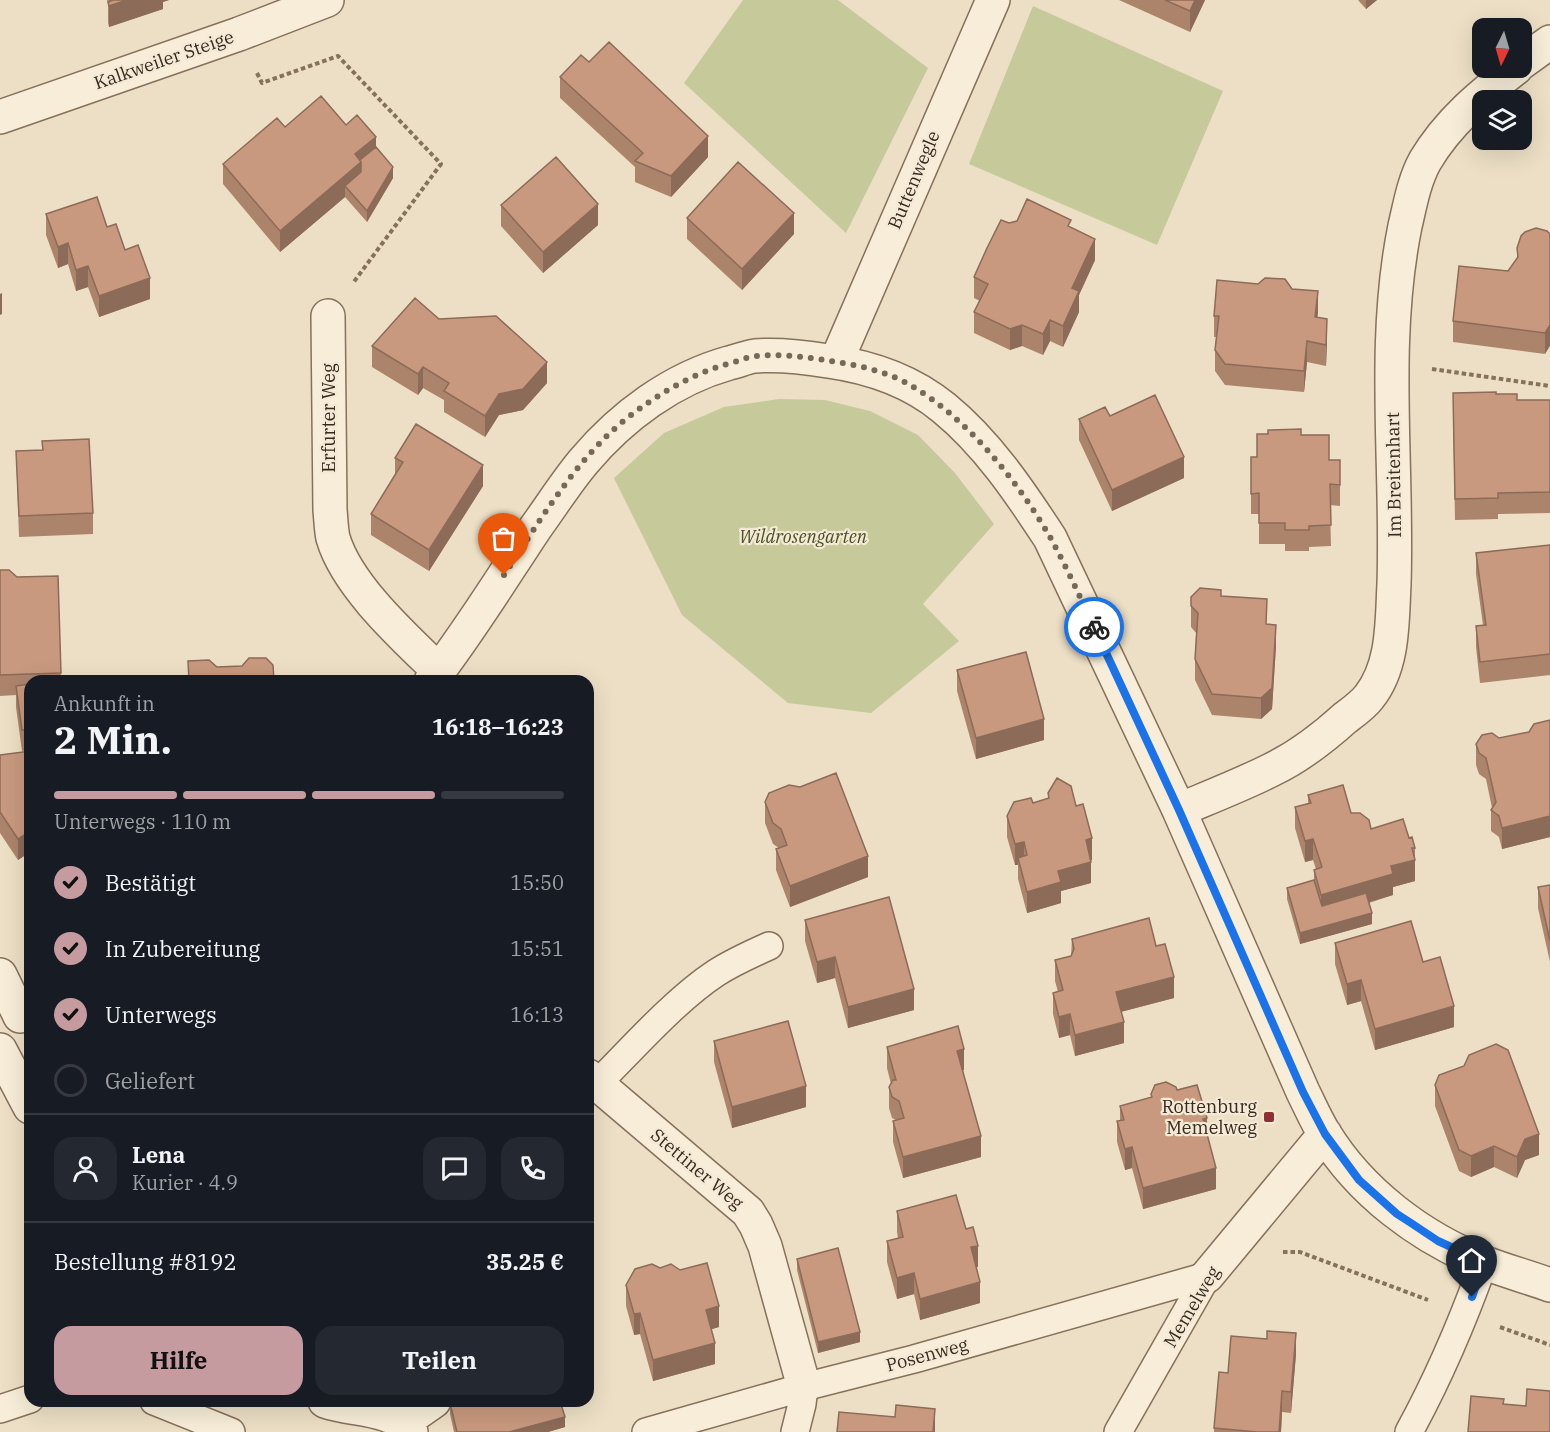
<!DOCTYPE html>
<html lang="de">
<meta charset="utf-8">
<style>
body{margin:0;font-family:"IBM Plex Serif",serif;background:#242831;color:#f1f3f6;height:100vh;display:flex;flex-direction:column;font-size:22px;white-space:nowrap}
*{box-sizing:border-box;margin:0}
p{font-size:20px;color:#9ea1a6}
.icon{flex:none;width:33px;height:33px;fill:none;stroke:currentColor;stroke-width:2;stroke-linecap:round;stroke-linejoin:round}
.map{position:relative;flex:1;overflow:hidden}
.sheet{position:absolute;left:24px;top:675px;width:570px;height:732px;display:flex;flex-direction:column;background:#171b24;border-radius:18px;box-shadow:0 6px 24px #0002}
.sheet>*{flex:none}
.needle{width:39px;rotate:185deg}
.tools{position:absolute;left:1472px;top:18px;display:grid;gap:12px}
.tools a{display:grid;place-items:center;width:60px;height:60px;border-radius:12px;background:#171b24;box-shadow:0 6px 24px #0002;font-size:30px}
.pin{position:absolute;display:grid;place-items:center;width:51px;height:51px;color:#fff;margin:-62px -26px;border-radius:50% 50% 50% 0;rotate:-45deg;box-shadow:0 0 6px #0007}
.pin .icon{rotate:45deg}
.courier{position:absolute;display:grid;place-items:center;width:60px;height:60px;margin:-30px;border:4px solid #1a73e8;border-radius:50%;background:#fff;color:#222;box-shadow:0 2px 8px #0007}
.overview em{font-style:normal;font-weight:700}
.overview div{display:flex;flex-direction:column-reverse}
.overview{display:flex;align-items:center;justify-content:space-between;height:102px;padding:0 30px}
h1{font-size:39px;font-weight:700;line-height:45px}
.bar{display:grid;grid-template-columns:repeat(4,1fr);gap:9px 6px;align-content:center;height:72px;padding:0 30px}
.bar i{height:8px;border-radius:4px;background:#363941}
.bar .active{background:#c69b9f}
.bar p{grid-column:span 4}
.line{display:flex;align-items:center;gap:15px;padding:0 30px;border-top:2px solid #363941}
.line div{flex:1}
.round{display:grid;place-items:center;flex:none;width:63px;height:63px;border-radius:18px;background:#242831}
ol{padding:0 30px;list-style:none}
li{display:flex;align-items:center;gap:18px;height:66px}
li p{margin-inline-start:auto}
li .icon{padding:6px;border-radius:50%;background:#c69b9f;color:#111;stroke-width:4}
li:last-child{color:#9ea1a6}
li i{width:33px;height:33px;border:3px solid #363941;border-radius:50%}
.primary-button{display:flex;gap:12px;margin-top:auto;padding:12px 30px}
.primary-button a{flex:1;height:69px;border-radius:18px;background:#c69b9f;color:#111;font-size:24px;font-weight:700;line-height:69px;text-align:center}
.primary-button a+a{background:#242831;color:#f1f3f6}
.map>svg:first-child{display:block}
.green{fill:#c6c99a}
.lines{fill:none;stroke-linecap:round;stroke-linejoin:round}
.service-casing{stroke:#86715c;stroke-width:30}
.minor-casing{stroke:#86715c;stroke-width:36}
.path{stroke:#86715c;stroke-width:4;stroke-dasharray:4.5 3;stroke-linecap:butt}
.service{stroke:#f7edd8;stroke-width:27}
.minor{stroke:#f7edd8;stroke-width:33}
.wall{fill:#ac846c}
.shaded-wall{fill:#8c6b58}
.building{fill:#c8997e;stroke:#8c6b58;stroke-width:1.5}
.done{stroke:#766959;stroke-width:6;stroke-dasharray:0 10.8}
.route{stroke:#1a73e8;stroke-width:8}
.poi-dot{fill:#913034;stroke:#f4e9d5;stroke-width:2}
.labels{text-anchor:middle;stroke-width:4.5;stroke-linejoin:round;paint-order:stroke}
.street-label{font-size:18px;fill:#372a1f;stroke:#f4e9d5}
.park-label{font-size:18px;font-style:italic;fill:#495227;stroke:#f4e9d5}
.poi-label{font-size:18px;fill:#372a1f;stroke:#f4e9d5;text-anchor:end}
</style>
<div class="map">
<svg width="1550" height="1432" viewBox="0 0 1550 1432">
<rect width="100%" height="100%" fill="#ecdfc5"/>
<path class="green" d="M743,0h95l90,68 -82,165 -162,-150z
M1033,6l190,85 -66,154 -188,-81z
M779,399l46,1 45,11 48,24 37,38 39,51 -71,80 36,37 -88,72 -83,-10 -106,-88 -68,-137 50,-45 60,-26z"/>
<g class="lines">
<g class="service-casing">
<path id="service" d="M597,1084c35,-35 78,-84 119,-111 17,-11 35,-19 53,-27
M154,1401l77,31
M0,1409l30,-10
M646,1432l158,-45 110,-28 293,-83
M795,1432l7,-28 2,-17
M1118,1432l89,-156
M1409,1432c30,-55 54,-111 75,-170"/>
</g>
<g class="minor-casing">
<path id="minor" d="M1521,63l29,-21
M0,117l239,-83 88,-34
M328,316l2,194c1,9 1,19 3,28 14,48 71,99 106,133
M836,362l157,-362
M431,681c38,-49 71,-103 105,-154 16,-22 31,-46 48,-66 38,-45 88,-82 145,-98 9,-2 18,-6 26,-7 25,-2 49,1 73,5 43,6 82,19 116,47 43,35 76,84 106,130l129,272 124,282c7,14 13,28 21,41 36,59 97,105 161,130 21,8 43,14 65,22
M1179,810c31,-13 62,-25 92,-40 25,-12 53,-33 74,-52 8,-6 18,-13 24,-21 25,-31 23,-76 25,-113 4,-119 -13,-240 11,-358 5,-21 9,-45 20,-65 23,-39 56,-66 91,-93
M0,975l20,41
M0,1050l30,57
M588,1076l160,136 8,13 9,21 39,141
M1207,1276l118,-142
M325,1401c27,10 67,5 86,31
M404,1422l30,-21"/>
</g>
<path class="path" d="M257,73l5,10 76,-27 103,108 -88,119
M1432,369l118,17
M1283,1252h17l128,48
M1500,1327l50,18"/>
<use href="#service" class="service"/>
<use href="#minor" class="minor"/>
</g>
<path class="wall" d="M107,0h62l-6,2v7l-54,18 -1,-4v-19z
M1119,0h86l-15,32z
M1358,0h19l-11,9z
M589,62l119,95 -37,40 -36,-15v-15l-75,-69v-21z
M285,127l91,20 17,31 -26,44 -22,-25 -65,55 -57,-68v-20z
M501,205l97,20 -55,48 -42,-47z
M46,214l61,13 18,23 25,49 -51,18 -11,-30 -12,4 -8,-27 -10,4 -12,-33z
M687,218l107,16 -52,56 -55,-51z
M1009,223l62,5 24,32 -16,35v17l-16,35 -13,-6 -7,14 -21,-9 -12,4 -36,-17v-21l6,-11 -6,-3v-21z
M1550,234l-5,120 -92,-12v-21l55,-50 9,-12v-11z
M1258,284l34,5 26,23 -1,6 10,22 -1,26 -19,-4 -3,30 -79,-7 -10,-14v-21l1,-13h-2v-21z
M439,319l108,64 -24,27 -24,5 -14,22 -41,-25v-12l-21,-12 -5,7 -46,-28v-21z
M1496,394l21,6h33v113l-52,1v5l-43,1 -2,-106z
M1110,416l74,62 -72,33 -33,-71v-21z
M1301,435l28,25h11v46l-10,-1 1,41 -22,1v4h-24v-7h-26v-30h-8v-57h6z
M42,441l51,72v21l-74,3 -3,-86 26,-1z
M395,458l88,28 -54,85 -58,-36v-21l24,-40z
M1550,545v130l-70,8 -4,-36v-21l7,-1 -7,-51v-21z
M0,570l17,7 41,-1 3,104 19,1h-50v69l-8,1 -6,-44v-12l-16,1z
M1221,596l46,28 9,22 -4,63 -11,10 -49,-4 -17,-35v-21l1,-26 -5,-6v-30z
M957,670l87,70 -68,19 -19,-68z
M1550,720v117l-48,12 -3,-12 -8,-6v-21l1,-2 -6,-29 -7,-5 -3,-9v-21l53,-12z
M30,751v101l-12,8 -18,-27v-78z
M1048,793l28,13 16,54h-1v23l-30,8v12l-34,10 -9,-34v-14h-3l-8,-28v-21l26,-13 15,-5z
M1308,795l43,18 20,16 38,9 6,10v33l-22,6v8l-24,8 3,21 -72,20 -13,-45v-11l27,-8v-10l2,-1 -3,-9 -8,2 -10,-34v-21l13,-4z
M765,802l103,75 -78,30 -14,-37v-21l3,-1 -6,-4 -8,-21z
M1550,885v77l-12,-54v-21z
M805,920l109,90 -66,18 -13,-50 -18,5 -12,-42z
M1072,939l84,7 18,52 -53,14 3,31 -49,13 -5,-21 -11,3 -6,-24v-21l5,-1 -3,-11v-21l16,-4z
M1335,943l88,19 31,65 -79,23 -14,-49 -14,4 -12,-41z
M714,1041l92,66 -74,21 -18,-66z
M887,1047l77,23h-1l18,87 -78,21 -10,-36v-21l3,-1 -4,-2 -3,-10v-21l2,-3 -4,-16z
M1435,1085l104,70 -14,5 -8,18 -23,-11 -23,10 -12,-6 -24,-65z
M1177,1090l30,42 9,57 -73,20 -11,-41 -7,2 -8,-28v-21h3v-15l31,-8v-4z
M897,1211l69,18 12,38h-2l4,36 -60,17 -6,-26 -17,5 -10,-37v-21l11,-3 -1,-6z
M797,1259l63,83 -42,11 -21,-83z
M626,1285l93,42 -8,2 4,35 -62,17 -13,-47 -6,1 -8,-29z
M1296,1354l-5,59 -9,-1 -1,20h-67v-4l14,-55z
M450,1403l115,24 -17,5h-94l-4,-18z"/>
<path class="shaded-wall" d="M127,0h42l-6,2v7l-54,18v-21z
M1195,0h10l-15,32v-21z
M1366,0h11l-11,9z
M708,136v21l-37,40v-21z
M376,137v21l-15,25 -16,3v11l-65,55v-21l75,-77z
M393,167v11l-26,44v-11z
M598,204v21l-55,48v-21z
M794,213v21l-52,56v-21z
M1095,239v21l-16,35v17l-16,35v-21l9,-38z
M68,243v21l-10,4v-21z
M88,266v21l-12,4v-21z
M150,278v21l-51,18v-21z
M1318,291v21l-3,26v-21z
M2,293v21l-2,1v-21z
M1327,319v21l-1,26v-21z
M1050,320v21l-7,14v-21z
M1022,325v21l-12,4v-21z
M1550,325v21l-5,8v-21z
M1307,341v21l-3,30v-21z
M547,362v21l-24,27 -24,5 -14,22v-21l14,-22z
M423,367v21l-5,7v-21z
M1184,457v21l-72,33v-21z
M483,465v21l-54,85v-21z
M1276,625v21l-4,63 -11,10v-21z
M1044,719v21l-68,19v-21z
M1550,816v21l-48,12v-21z
M30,831v21l-12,8v-21z
M1092,838v22l-6,1v-21z
M1313,839v21l-8,2v-21z
M1024,842v21l-6,-5v7h-3v-21z
M868,856v21l-78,30v-21z
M1415,860v21l-22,6v8l-72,21v-21l70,-29z
M1091,862v21l-30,8v12l-34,10v-21l31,-21z
M1372,913v11l-72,20v-11z
M835,957v21l-18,5v-21z
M1174,977v21l-58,15v-21z
M1361,980v21l-14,4v-21z
M914,989v21l-66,18v-21z
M1454,1006v21l-79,23v-21z
M1070,1014v21l-11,3v-21z
M1124,1022v21l-49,13v-21z
M964,1049v21l-7,2v-21z
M806,1086v21l-74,21v-21z
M1207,1118v21l-4,-20z
M1539,1134v21l-14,5 -8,18v-21l8,-18z
M981,1136v21l-78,21v-21z
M1494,1146v21l-23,10v-21z
M1132,1147v21l-7,2v-21z
M1216,1168v21l-73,20v-21z
M978,1246v21l-7,1v-21z
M914,1273v21l-17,5v-21z
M980,1282v21l-60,17v-21z
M719,1306v21l-13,4v-21z
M640,1313v21l-6,1v-21z
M860,1332v10l-42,11v-11z
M1296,1333v21l-5,59v-21z
M715,1343v21l-62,17v-21z
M1282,1391v21l-1,20h-2z
M935,1409v23h-2z
M565,1417v10l-17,5h-39z"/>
<path class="building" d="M113,0h14l-18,6 -1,-4z
M1165,0h30l-5,11z
M609,42l99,94 -37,40 -36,-15 8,-8 -83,-76 21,-22 8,7z
M321,96l25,29 11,-10 19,22 -21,17 6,8 -81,69 -57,-67 54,-46 8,9z
M376,147l17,20 -26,44 -22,-25 16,-14v-10l-1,-2z
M556,157l42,47 -55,48 -42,-47z
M738,162l56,51 -52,56 -55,-51z
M97,197l10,30 9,-3 9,26 13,-5 12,33 -51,18 -11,-30 -12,4 -8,-27 -10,4 -12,-33z
M1027,199l44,21 -3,6 27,13 -23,49 7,3 -16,35 -13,-6 -7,14 -21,-9 -12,4 -36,-17 14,-28 -14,-7 13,-29 14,-28 8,3 8,-2z
M1536,228l11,3 3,3v91l-5,8 -92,-12 6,-55 49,5 10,-14 -1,-9 4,-12 4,-4z
M1265,278l20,1 7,10 26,2 -3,26 12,2 -1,26 -19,-4 -3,30 -79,-7 -10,-14 4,-34h-5l3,-36 41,4z
M415,298l24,21 57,-3 51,46 -24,27 -24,5 -14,22 -41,-25 5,-8 -26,-16 -5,7 -46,-28z
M1496,392v2h21v6h33v92l-52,1v5l-43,1 -2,-106z
M1155,395l29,62 -72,33 -33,-71 26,-12 5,9z
M416,424l67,41 -54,85 -58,-36 32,-52 -8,-4z
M1301,429v6h28v25h11v25l-10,-1 1,41 -22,1v4h-24v-7h-26v-30l-8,1v-37h6v-23h11v-4z
M89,439l4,74 -74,3 -3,-65 27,-1 -1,-9z
M1550,545v109l-70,8 -4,-36 10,-1 -10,-72z
M0,570h9l8,7 41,-1 3,97 -61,2z
M1200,588l21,2v6l46,3 -1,25 10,1 -4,63 -11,10 -49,-4 -17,-35 3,-46 -7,-7v-9z
M1026,652l18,67 -68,19 -19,-68z
M249,658h17l7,7 1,16h-85l-1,-20 21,-1 8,7 25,-1z
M79,678l1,3h-23z
M30,684v45l-8,1 -6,-44z
M1550,720v96l-48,12 -3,-12 -8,-6 5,-8 -10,-44 -7,-5 -3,-9 6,-9 10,-2 7,5 30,-6 5,-8z
M30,751v80l-12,8 -18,-27v-57z
M836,773l32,83 -78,30 -14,-37 11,-4 -6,-16 -8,-6 -8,-21 4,-9 20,-8 11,2z
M1057,778l14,8 5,20 7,-2 9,34 -6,2 5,22 -33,9 3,11 -34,10 -9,-34 9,-3 -3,-13 -9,2 -8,-28 7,-14 17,-4 2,5 16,-5 -1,-5z
M1343,785l8,28h9l9,7 2,9 32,-10 6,19 3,-1 3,11h-3l3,12 -24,6 2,8 -72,21 -7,-25 8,-3 -9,-28 -8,2 -10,-34 16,-4 -3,-8z
M1314,880l8,26 44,-13 6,20 -72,20 -13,-45z
M1550,885v56l-12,-54z
M889,897l25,92 -66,18 -13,-50 -18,5 -12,-42z
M1149,918l7,28 9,-2 9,33 -58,15 8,30 -49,13 -5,-21 -11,3 -6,-24 10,-3 -8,-30 16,-4 3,-7 -2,-10z
M1411,921l12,41 17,-5 14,49 -79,23 -14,-49 -14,4 -12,-41z
M788,1021l18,65 -74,21 -18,-66z
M958,1026l6,23 -7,2 24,85 -78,21 -10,-36 11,-3 -5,-17 -7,-4 -3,-10 4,-7h3l-9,-33z
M1496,1044l12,6 31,84 -14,5 -8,18 -23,-11 -23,10 -12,-6 -24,-65 4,-10 25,-9 5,-11z
M1166,1082l10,5 1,3 20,-5 10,33 -4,1 13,49 -73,20 -11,-41 -7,2 -8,-28 7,-1 -4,-14 32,-9 -1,-3 4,-9z
M956,1195l10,34 7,-2 5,19 -7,1 9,35 -60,17 -6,-26 -17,5 -10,-37 16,-4 -6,-26z
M838,1248l22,84 -42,10 -21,-83z
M707,1263l12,43 -13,4 9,33 -62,17 -13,-47 -6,1 -8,-29 9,-16 17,-5 8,4 11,-4 9,6z
M1267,1331l29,2 -5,59 -9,-1 -3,41h-22l-43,-4 5,-56 9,1 3,-37 36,3z
M1527,1389l23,2v41h-82l3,-36 33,3 -1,5 23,2z
M459,1401h101l5,16 -56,15h-52l-7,-29z
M896,1405l39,4 -2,23h-96l2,-20 56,5z"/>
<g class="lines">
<path class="done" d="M504,575c36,-54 71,-115 122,-156 33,-26 67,-46 108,-57 7,-2 14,-5 22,-6 21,-2 42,0 63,3 31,5 64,10 91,26 57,33 107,95 140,152 16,29 30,60 44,90"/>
<path class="route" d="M1094,627l85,183 124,282 22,42 34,46 38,34 14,9 27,18 46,21 -12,35"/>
</g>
<rect class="poi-dot" x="1263" y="1111" width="12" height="12" rx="3"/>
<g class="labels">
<g class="street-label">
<text transform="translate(164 60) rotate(-19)" y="6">Kalkweiler Steige</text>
<text transform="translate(914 180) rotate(-67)" y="6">Buttenwegle</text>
<text transform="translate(329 418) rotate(-90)" y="6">Erfurter Weg</text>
<text transform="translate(1394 475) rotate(-91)" y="6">Im Breitenhart</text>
<text transform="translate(697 1169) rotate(40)" y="6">Stettiner Weg</text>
<text transform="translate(1192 1307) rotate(-59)" y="6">Memelweg</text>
<text transform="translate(927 1355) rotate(-15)" y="6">Posenweg</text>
</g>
<g class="park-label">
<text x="803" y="543">Wildrosengarten</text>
</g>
<g class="poi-label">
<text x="1257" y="1113">Rottenburg<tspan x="1257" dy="21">Memelweg</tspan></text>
</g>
</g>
</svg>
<div class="tools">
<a><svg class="needle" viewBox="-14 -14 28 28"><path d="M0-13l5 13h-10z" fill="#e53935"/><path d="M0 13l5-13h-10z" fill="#9ea1a6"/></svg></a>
<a><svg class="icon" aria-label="layers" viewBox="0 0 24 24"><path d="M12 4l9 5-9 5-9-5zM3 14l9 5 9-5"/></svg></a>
</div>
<div class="pin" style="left:504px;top:575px;background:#ea580c"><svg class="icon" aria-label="bag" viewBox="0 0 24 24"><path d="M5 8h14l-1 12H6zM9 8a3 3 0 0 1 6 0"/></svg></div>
<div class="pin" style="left:1472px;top:1297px;background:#1f2937"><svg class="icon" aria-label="home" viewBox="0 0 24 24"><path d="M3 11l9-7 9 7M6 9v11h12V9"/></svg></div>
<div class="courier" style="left:1094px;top:627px"><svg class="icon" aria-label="bike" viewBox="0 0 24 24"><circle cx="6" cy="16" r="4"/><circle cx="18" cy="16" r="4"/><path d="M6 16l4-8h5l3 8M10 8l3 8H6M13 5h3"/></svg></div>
<section class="sheet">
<div class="overview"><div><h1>2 Min.</h1><p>Ankunft in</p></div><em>16:18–16:23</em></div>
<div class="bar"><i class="active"></i><i class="active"></i><i class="active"></i><i></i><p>Unterwegs · 110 m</p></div>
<ol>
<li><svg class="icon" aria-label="check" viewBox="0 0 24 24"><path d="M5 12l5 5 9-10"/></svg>Bestätigt<p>15:50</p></li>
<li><svg class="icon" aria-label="check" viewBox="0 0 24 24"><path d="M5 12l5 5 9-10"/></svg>In Zubereitung<p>15:51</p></li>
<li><svg class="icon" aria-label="check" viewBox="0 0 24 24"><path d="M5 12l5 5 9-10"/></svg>Unterwegs<p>16:13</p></li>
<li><i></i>Geliefert</li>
</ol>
<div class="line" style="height:108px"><a class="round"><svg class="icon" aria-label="person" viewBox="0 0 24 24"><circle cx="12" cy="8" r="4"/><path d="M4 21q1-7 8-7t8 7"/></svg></a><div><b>Lena</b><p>Kurier · 4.9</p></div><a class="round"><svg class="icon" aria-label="chat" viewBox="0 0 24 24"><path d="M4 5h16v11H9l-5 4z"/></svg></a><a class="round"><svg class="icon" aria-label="phone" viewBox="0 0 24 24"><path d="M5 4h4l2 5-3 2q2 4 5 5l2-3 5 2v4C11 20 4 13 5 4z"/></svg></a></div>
<div class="line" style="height:78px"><div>Bestellung #8192</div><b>35.25 €</b></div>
<div class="primary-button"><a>Hilfe</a><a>Teilen</a></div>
</section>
</div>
